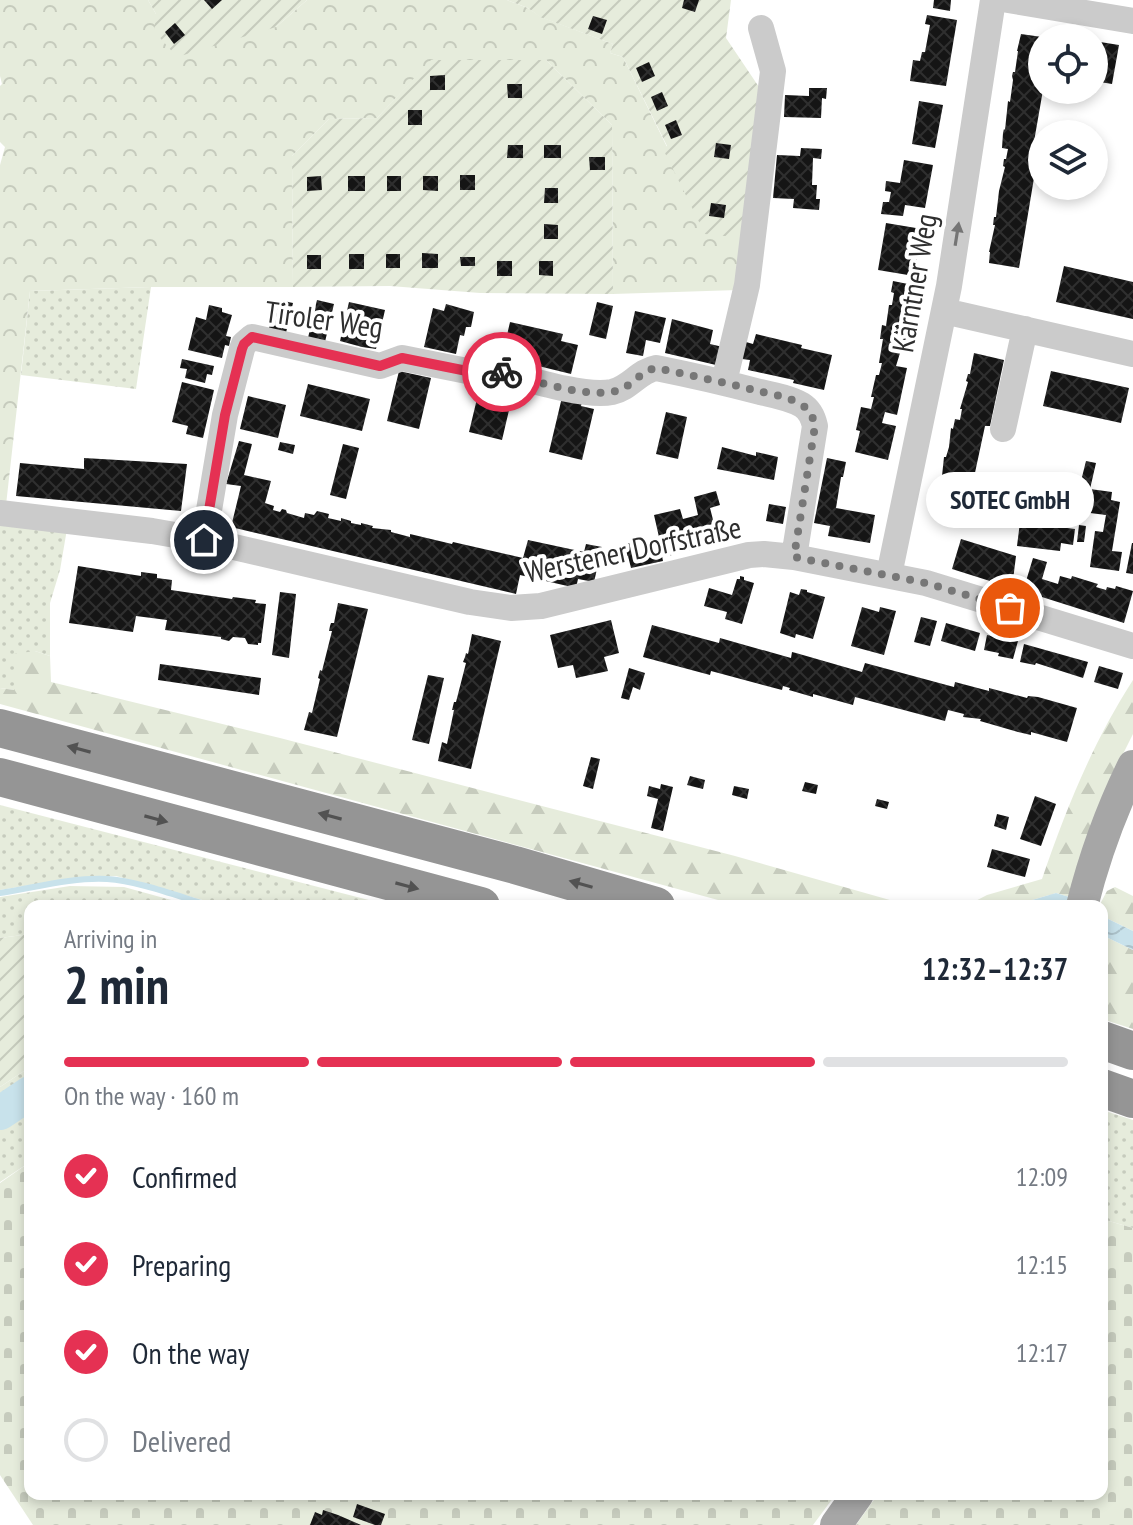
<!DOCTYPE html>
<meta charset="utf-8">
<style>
body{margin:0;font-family:"PT Sans Narrow",sans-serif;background:#f6f6f7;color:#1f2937;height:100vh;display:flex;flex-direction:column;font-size:30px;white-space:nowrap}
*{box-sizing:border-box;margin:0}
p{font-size:26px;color:#747a83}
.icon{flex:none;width:44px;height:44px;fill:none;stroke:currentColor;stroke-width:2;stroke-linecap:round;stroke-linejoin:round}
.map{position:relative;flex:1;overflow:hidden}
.sheet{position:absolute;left:24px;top:900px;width:1084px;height:600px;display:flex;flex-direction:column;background:#fff;border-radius:16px;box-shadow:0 4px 12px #0003}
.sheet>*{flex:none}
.tools{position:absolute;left:1028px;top:24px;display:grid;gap:16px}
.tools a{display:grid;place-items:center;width:80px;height:80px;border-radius:50%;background:#fff;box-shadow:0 4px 12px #0003;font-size:40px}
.pin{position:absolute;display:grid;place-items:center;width:68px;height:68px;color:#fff;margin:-34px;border:4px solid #fff;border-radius:50%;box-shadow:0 2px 8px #0007}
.courier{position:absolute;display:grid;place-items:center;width:80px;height:80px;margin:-40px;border:6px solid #e53153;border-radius:50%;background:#fff;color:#222;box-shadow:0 2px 10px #0007}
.bubble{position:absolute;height:56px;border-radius:28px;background:#fff;box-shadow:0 4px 12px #0003;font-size:26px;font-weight:700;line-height:56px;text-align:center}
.summary em{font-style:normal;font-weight:700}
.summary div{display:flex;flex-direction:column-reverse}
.summary{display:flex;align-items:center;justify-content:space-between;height:136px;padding:0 40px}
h1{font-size:52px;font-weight:700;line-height:60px}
.bar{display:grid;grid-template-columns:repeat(4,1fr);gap:12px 8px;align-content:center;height:96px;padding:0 40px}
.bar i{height:10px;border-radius:6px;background:#e0e1e3}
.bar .current{background:#e53153}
.bar p{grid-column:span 4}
ol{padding:0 40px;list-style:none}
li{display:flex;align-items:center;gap:24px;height:88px}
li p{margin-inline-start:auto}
li .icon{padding:8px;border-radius:50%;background:#e53153;color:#fff;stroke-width:4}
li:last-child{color:#747a83}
li i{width:44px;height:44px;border:4px solid #e0e1e3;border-radius:50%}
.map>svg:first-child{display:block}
.grass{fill:url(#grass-dots)}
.forest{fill:url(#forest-firs)}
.cemetery{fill:url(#cemetery-stones)}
.park{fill:url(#park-crowns)}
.garden{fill:url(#garden-furrows)}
.water{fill:url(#water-waves)}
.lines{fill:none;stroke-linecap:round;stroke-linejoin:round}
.stream{stroke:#c8e2eb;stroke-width:6}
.river{stroke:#c8e2eb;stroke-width:34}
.building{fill:url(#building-cross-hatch)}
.minor{stroke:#cbcbcb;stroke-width:26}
.major{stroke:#a6a6a6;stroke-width:32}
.highway{stroke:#959595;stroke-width:38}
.oneway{fill:#757575}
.oneway2{fill:#525252}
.done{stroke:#777;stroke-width:8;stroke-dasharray:0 14.4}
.route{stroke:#e53153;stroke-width:10}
.labels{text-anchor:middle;stroke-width:8;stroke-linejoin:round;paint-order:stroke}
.street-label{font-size:30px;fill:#2e2e2e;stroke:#fff}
</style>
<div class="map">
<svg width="1133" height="1525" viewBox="0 0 1133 1525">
<defs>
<pattern id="grass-dots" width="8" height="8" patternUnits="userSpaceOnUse" patternTransform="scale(2)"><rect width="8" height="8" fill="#e6ecdc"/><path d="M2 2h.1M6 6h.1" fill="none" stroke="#c6cbbd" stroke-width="1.8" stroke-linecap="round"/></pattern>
<pattern id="forest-firs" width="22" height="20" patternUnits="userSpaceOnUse" patternTransform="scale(2)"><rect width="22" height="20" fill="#e6ecdc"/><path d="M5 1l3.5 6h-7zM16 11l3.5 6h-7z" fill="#c6cbbd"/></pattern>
<pattern id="cemetery-stones" width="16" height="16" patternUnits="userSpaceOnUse" patternTransform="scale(2)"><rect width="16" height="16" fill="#e6ecdc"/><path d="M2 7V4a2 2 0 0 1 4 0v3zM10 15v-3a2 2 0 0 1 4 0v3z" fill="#c6cbbd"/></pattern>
<pattern id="park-crowns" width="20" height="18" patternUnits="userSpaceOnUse" patternTransform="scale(2)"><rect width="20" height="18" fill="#e6ecdc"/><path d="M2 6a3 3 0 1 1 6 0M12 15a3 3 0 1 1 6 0" fill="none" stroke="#c6cbbd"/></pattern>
<pattern id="garden-furrows" width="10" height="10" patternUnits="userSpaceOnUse" patternTransform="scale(2)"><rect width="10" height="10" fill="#e6ecdc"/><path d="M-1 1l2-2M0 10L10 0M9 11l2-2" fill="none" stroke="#c6cbbd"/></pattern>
<pattern id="water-waves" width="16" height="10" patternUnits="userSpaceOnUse" patternTransform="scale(2)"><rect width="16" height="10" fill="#c8e2eb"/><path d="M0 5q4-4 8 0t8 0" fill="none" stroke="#acc2ca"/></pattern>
<pattern id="building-cross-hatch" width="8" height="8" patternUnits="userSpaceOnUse" patternTransform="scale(2)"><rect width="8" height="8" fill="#151515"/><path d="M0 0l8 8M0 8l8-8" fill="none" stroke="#2f2f2f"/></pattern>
</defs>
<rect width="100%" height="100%" fill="#fff"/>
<path class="grass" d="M151,287l-15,102 -115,-14 9,-84z
M0,521l67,8 -7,41 -10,33v53l-15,-5 -21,39 -14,-2z
M0,805l392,101h-168l-108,-30 -48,3 -68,11z
M70,886l54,1 69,19h-163v28l-30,4v-41z
M30,1067v95l-30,20v-95z
M1102,1110l31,10v108l-31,-9z"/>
<path class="forest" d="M35,651l15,5 1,26 229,56 455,118 176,50h-171l-740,-202v-16l14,2v-36z
M1133,680v54l-17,34 -47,129 -13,-4 -44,13h-46l21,-11 55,-16c24,-70 51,-137 91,-199z
M1115,887l18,9v35l-31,-15v-10h-3l8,-15z
M1102,935l31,15v79l-31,-10z"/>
<path class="cemetery" d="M30,1162v332h806l-23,31h-780l-33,-50v-292z
M1102,1219l31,9v297h-277l22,-31h224z"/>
<path class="park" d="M0,0h148l8,14 120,13 31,-27h200l21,8 13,9 72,27 -3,9 13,4 44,90 -3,2 80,89 -6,52 -125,4 -1,-169 -66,-65 -115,1 -54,57 -48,1 -37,37 1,131h-142l-121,4 -24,214 -6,-1v-339l5,-18 -5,-5v-56l2,-2 -2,-8z"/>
<path class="garden" d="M148,0h159l-31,27 -99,30 -23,-26 2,-17z
M507,0h224l-5,38 35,52 -17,148 -39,-4 -42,-85 4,-3 -44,-89 -13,-4 3,-9 -73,-27 -12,-9z
M431,60h115l66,65 1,169 -133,-1 -90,-7 -97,1 -1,-131 37,-37 48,-1z
M30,934v133l-30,20v-149z"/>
<path class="water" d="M1056,893l43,13h-87z
M1102,916l31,15v19l-31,-15z"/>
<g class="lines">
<path class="stream" d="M0,893c33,-5 73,-16 107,-14 32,2 73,18 104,27"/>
<path class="river" d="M0,1113l30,-20"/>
</g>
<path class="building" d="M204,0h18l-10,9z
M684,0h15l-4,12 -13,-4z
M934,0h17l-1,11 -17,-3z
M927,15l30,5 -11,66 -36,-5 3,-21 7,1 2,-9h3l5,-27 -5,-1z
M593,16l14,4 -5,14 -14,-5z
M175,23l10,12 -11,9 -9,-12z
M1021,34l21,3 1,53 -11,63 6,1 -19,114 -30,-5 1,-11h-1l6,-27h-2l1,-8h2l3,-26 6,-24 -2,-1 1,-7h2l2,-10 -6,-1 1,-15 1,-4 1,1 3,-29 2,1 3,-22 -1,-4 1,-4h2l3,-21h-1z
M1094,41l25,4 -7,39 -18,-3z
M649,62l6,14 -13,6 -6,-14z
M445,75v15h-15v-14z
M507,84h15v14h-14z
M809,88h18l-1,11 -4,-1 -1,20 -37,-1 1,-22 24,1z
M662,92l6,14 -11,5 -6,-14z
M919,101l24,4 -8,43 -23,-4z
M408,110h14v15h-14z
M676,120l6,15 -11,4 -6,-14z
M716,143l15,2 -2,14 -15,-2z
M508,145h15v13h-16z
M544,145h17v13h-17z
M801,148l21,1 -1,10 -8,-1 -1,27h5l-1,14h4l-1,11 -26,-2 1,-9 -21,-1 4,-43 23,1z
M589,157h16v13h-15z
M904,160l29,5 -8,43 -20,-3 -2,11 -22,-2 2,-12h6l2,-10 -6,-1 1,-10 14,2z
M460,175h15v15h-15z
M321,176l1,14 -15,1v-14z
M348,176h17v15h-17z
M387,176h14v15h-14z
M423,176h15v15l-15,-1z
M545,188h13v15h-14z
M711,203l15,2 -2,13 -15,-2z
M886,223l36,6 -8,47 -36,-6z
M544,224l14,1v14h-14z
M422,253l16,1v14h-16z
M349,254h15v15h-15z
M386,254h14v14h-14z
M307,255h14v14h-14z
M460,257h15v9h-14z
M497,261h15v15h-15z
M539,261h14v15l-14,-1z
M1064,266l69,16v37l-77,-17z
M893,281l15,3 -2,11 13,2 -8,47 -12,-2 -2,11h3l-4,13 11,2 -10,47 -12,-3 -3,11 14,3 -8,34 -33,-8 5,-21 -4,-1 5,-23 10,2 3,-12h-3l5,-22h3l3,-12h-3l4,-24h-3l2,-14 4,1 3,-21h3l2,-12 -3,-1z
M275,299l18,4 -8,34 -17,-4z
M317,300l17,4 -10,42 -17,-4z
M349,302l36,8 -9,39 -14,-2 -22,-6z
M597,302l16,4 -7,33 -17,-4z
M446,304l28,8 -3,15h-5l-2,9 -4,-1 -4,19 -32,-7 9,-39 11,3z
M209,305l13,3v4l10,3 -6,21 5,1 -2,9 -4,-1 -3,13 -34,-8 8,-33 10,3z
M635,311l31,7 -6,25 -14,-3 -3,16 -17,-3z
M672,319l41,11 -3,14 13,3 -7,18 -51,-12z
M510,322l53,12 -2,7 17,4 -7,29 -69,-17z
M756,334l46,11 -1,3 31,7 -8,35 -31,-7 1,-3 -46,-10 2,-10 -8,-1 4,-17 7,2z
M974,353l30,7 -14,66h-5l-18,84 -30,-7 2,-10 -2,-1 5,-16 2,-19h2l3,-10 2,-19 2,1 2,-10 5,1 2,-11h-2l8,-27 -2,-1 2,-7h2z
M182,359l32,7 -2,9 -5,-1 -2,9 -20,-5 2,-9 -7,-1z
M399,371l32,7 -12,51 -32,-8z
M1051,371l78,17 -8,35 -78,-17z
M182,382l32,8 -11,48 -17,-4 2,-8 -16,-4z
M481,382l33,7 -12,51 -33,-8z
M308,384l62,15 -8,32 -62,-15z
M563,393l20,5 -2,8 13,3 -12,51 -33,-8z
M248,396l38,9 -8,33 -38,-9z
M666,412l21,5 -9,42 -22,-5z
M239,441l13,3 -8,31 27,6 -6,22 9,3 -1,4 7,2 2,-3 4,1 1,3 17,5 1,-5 9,2 3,-4 12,3 -1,4 13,3v-3l10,3v2l10,2v-2l12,3 -1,2 19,2v2l19,5v-3l42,10 1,-2 70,16 5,-18 56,12 2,-8 16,3 -8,35 -16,-3 -2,9 -56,-13 -4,19 -281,-66 -3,-5 9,-37 -15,-2z
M280,442l15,3 -2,9 -15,-4z
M343,444l16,4 -13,51 -16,-4z
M722,447l34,9v-4l22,5 -4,23 -57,-11z
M84,458l103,6 -6,47 -165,-15 4,-33 64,6z
M827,458l19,4 -3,15h-2l-5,31 39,7 -5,28 -42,-7 2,-10 -16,-3z
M1086,461l10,2 -6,26 22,3 -1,8 9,2 -8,49 10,1 -3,19 -29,-4 5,-36 8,1 3,-17 -16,-2 2,-15 -14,-5z
M716,491l4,14 -10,3 9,35 -55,14 -5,-16 4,20 -32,7 -3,-12 -4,1 -3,-12 38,-8 -5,-22 26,-6 3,10 15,-4 -4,-18z
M769,504l17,3 -3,17 -17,-3z
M1020,522l55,7 -2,16 -12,-2 -1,8 -43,-5z
M1079,525l7,1 -2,16h-7z
M961,539l55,17 -4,32 -60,-19z
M1132,543h1v31l-7,-1z
M1033,558l14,4 -5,17 16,5 2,-8 11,3 1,-3 26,8 -2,3 10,3 1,-3 8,2 1,-3 17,5 -9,32 -101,-32z
M78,566l63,10v-4l16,2v4l15,2 -1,10 61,9 1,-2 23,3 -1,3 11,1 -5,39h-3v2l-10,-1 -3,-6 -12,-1 -4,4 -8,-2v-2l-56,-7 2,-10 -31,-4 -3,16 -64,-9z
M740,576l4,1v3l10,3 -12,41 -17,-5 2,-7 -23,-6 5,-18 23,7 5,-16h3z
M801,589l6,1v2l18,5 -12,42 -17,-5 -1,4 -15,-5 10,-41 9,3z
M280,592l16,2 -7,64 -17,-3z
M338,603l30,6 -31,128 -33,-7 5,-18 3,1 8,-34 -2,-1 2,-8 2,1 10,-40h-3l1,-5 1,-3h3z
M862,607l17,5 1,-5 16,4 -12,44 -33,-9z
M921,617l16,4 -7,25 -16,-4z
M611,620l8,33 -15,4 4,14 -32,7 -3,-13 -15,3 -8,-33z
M946,623l34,10 -5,18 -34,-10z
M652,625l67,18 1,-5 71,20 1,-6 4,1 66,19 3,-9 89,24 1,-5 34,9v-3l38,10 1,-2 10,1 39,11 -10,34 -36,-10v3l-13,-3 -38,-11 1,-2 -18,-2 1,-3 -16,-4 -3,11 -90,-24 -2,8 -40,-11v3l-24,-7 1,-2 -7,-2 -1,4 -71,-19 -1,4 -67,-18z
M472,634l29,7 -30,128 -33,-8 4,-19 5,2 7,-34h-2l2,-8h2l10,-39 -3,-1 2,-5 1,-4 2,1z
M987,635l31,6 -5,18 -15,-3 1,-3 -15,-3z
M1024,644l64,18 -5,16 -47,-15 -1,2 -15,-3z
M160,664l101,14 -2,17 -101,-15z
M1099,666l24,7 -5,16 -24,-7z
M629,668l16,5 -5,17 -7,-3 -4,13 -8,-2z
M428,675l16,3 -15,66 -17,-4z
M591,757l9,2 -7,30 -10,-3z
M690,776l15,4 -2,9 -16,-4z
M805,782l13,3 -2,9 -14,-3z
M661,784l12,3 -10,44 -12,-3 7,-29 -11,-3 2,-10 11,3z
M734,786l15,3 -2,10 -15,-4z
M1035,796l21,8 -15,42 -21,-7z
M877,799l12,3 -2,7 -12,-3z
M997,814l12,3 -3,13 -12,-4z
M992,849l38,10 -5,18 -38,-10z
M357,1504l28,10 -4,11h-6l-22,-8z
M323,1510l15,5 23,10h-51l5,-13 7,3z"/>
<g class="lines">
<path class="minor" d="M1008,0l125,21
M944,311l189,43
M724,382l23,-97 26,-214 -12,-43
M1003,429l22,-100
M0,513l152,18 52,9 266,62 41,6 30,-2 208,-51 15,-1 30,3 132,26 207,63
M204,540l21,-125 17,-66 2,-5 8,-7 128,29 22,-8 70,14 10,-5c34,8 99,31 130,25 18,-4 27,-21 44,-24 35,7 70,15 104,24 14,3 30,6 42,13 8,5 11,12 13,21l-21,131
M889,575l60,-289 44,-286"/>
<path class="major" d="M1082,906c12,-48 29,-95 51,-140
M836,1525l22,-31"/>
<path class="highway" d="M0,728l515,137 141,41
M0,777l481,129
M1102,1040l31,11
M1102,1088l31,11"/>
</g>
<defs><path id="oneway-solid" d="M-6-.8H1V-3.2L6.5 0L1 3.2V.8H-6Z" transform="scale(2)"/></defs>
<use class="oneway" href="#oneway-solid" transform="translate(957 234) rotate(-81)"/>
<g class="oneway2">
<use href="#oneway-solid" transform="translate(79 749) rotate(-165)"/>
<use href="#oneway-solid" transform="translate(330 816) rotate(-165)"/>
<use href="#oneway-solid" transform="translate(156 819) rotate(15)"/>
<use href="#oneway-solid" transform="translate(581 884) rotate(-164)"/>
<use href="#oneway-solid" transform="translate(407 886) rotate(15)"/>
</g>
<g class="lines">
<path class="done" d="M502,372c31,8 87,28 117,18 14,-5 22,-19 37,-22 33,7 66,14 98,22 16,4 34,6 48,15 8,5 11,12 13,21l-21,131 132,26 84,25"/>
<path class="route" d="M204,540l21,-125 17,-66 2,-5 8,-7 128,29 22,-8 70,14 10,-5 20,5"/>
</g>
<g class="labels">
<g class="street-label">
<text transform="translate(915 283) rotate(-80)" y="10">Kärntner Weg</text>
<text transform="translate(324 320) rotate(8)" y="10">Tiroler Weg</text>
<text transform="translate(633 550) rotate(-12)" y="10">Werstener Dorfstraße</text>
</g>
</g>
</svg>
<div class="tools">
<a><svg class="icon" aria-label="locate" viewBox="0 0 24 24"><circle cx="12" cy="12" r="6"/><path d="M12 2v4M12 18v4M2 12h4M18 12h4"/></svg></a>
<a><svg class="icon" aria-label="layers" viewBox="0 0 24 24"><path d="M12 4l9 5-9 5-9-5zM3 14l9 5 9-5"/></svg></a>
</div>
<div class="pin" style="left:1010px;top:608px;background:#ea580c"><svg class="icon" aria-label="bag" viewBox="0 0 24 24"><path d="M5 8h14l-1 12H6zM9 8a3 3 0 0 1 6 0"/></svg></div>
<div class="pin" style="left:204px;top:540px;background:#1f2937"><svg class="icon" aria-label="home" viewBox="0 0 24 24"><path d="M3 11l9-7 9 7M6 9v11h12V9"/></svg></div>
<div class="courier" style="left:502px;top:372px"><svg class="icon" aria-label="bike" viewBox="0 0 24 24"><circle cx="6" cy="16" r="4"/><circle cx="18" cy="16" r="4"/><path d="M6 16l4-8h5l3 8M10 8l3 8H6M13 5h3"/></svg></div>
<div class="bubble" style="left:926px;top:472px;width:168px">SOTEC GmbH</div>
<section class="sheet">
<div class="summary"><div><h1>2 min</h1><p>Arriving in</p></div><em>12:32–12:37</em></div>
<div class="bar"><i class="current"></i><i class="current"></i><i class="current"></i><i></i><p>On the way · 160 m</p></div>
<ol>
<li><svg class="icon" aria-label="check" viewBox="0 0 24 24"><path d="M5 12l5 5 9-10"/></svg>Confirmed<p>12:09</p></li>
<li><svg class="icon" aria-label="check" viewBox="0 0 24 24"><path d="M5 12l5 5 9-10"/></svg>Preparing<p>12:15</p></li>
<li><svg class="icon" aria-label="check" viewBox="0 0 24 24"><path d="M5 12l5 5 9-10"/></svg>On the way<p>12:17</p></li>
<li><i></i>Delivered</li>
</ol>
</section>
</div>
